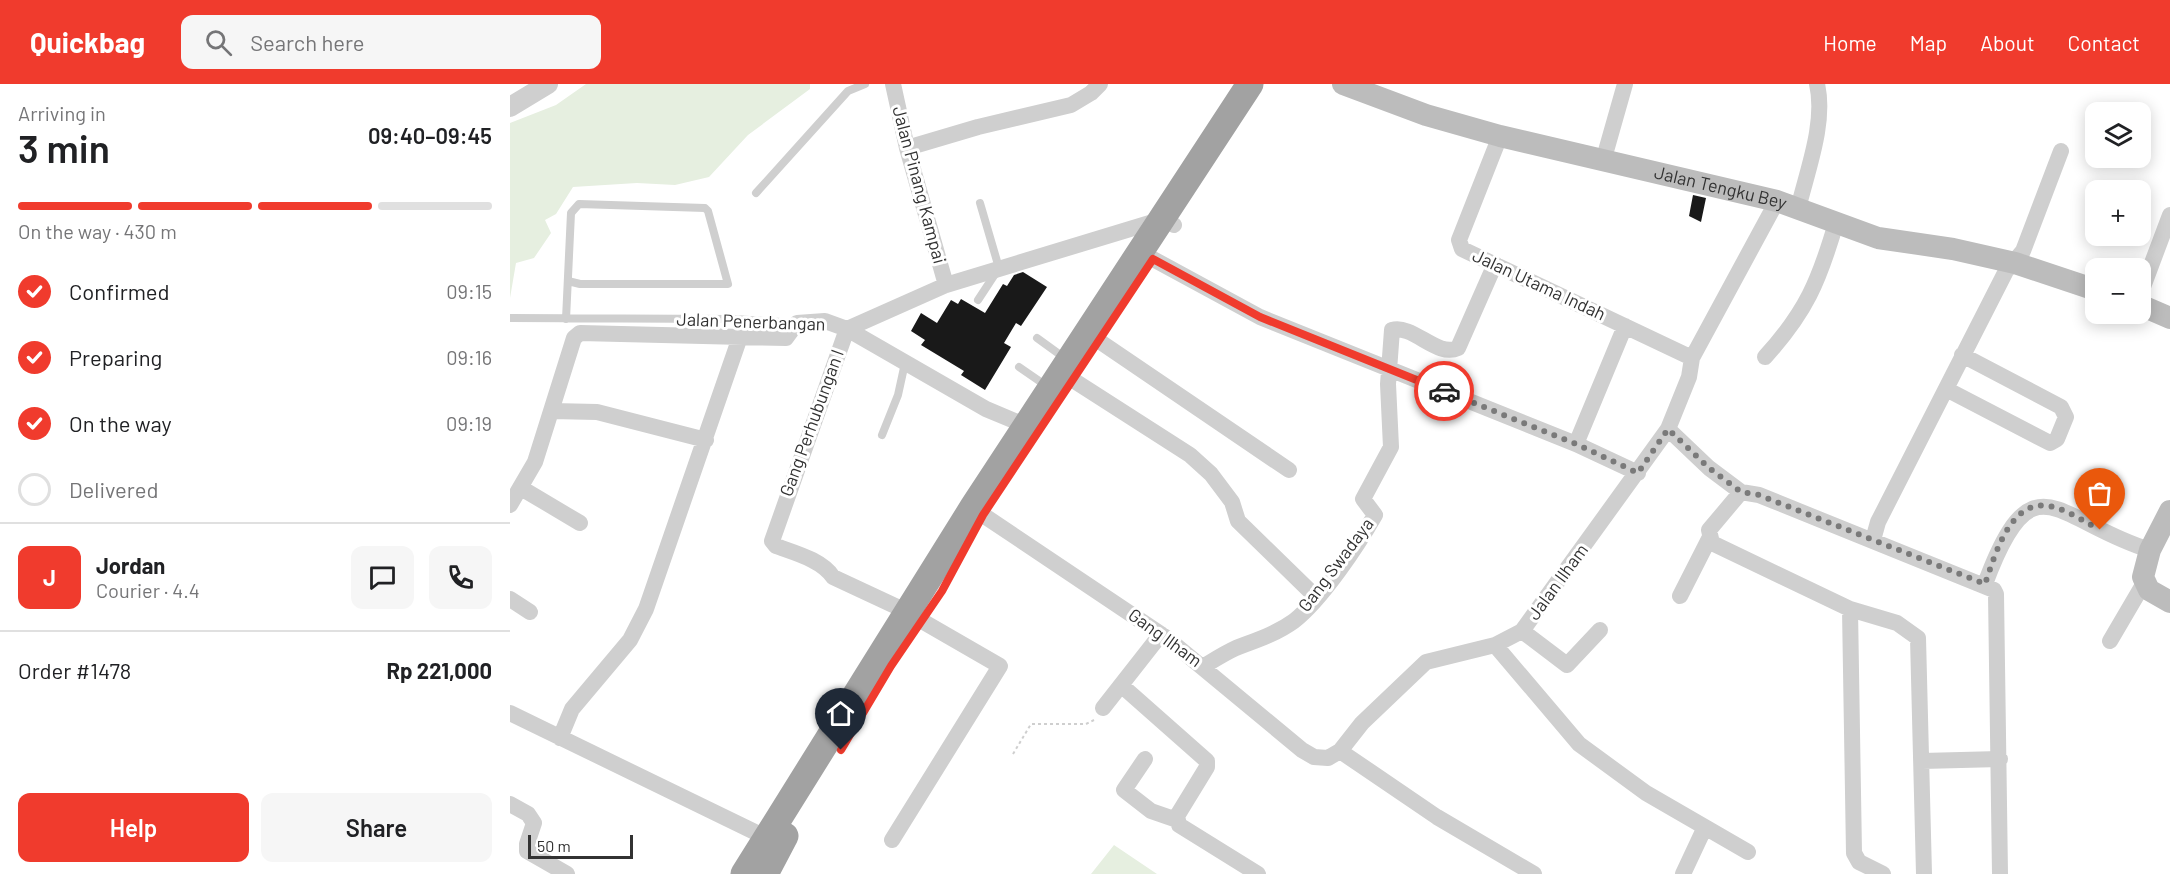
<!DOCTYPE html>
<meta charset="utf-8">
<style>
body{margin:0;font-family:Barlow,sans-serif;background:#f6f6f6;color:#202124;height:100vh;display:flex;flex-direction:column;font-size:22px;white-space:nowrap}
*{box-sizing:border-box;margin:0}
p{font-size:20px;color:#757577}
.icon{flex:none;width:33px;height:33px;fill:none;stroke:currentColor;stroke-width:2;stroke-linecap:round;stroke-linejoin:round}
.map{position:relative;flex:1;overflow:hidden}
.details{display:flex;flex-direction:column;background:#fff;width:510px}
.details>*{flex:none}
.controls{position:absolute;left:1575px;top:18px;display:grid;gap:12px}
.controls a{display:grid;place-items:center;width:66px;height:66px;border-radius:12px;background:#fff;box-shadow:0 3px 15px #0003;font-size:30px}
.scale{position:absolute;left:18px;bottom:15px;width:105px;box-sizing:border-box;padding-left:6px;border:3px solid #323232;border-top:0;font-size:16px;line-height:21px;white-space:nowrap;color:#323232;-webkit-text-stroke:4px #fff;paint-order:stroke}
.pin{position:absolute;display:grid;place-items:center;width:51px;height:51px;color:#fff;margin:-62px -26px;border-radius:50% 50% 50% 0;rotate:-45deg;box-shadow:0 0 6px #0007}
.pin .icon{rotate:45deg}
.courier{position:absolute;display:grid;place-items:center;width:60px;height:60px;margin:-30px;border:4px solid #f03b2d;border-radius:50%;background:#fff;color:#222;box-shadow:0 2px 8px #0007}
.head em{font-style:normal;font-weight:600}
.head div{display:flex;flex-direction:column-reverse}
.head{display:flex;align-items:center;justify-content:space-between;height:102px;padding:0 18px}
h1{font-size:39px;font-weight:600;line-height:45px}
.bar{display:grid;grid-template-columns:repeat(4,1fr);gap:9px 6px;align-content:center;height:72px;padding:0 18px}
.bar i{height:8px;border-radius:4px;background:#e0e0e0}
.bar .current{background:#f03b2d}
.bar p{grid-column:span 4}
.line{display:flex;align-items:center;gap:15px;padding:0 18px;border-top:2px solid #e0e0e0}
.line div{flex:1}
.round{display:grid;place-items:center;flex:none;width:63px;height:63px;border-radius:12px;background:#f6f6f6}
ol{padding:0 18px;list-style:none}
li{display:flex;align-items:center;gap:18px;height:66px}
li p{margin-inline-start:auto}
li .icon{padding:6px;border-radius:50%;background:#f03b2d;color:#fff;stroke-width:4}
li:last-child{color:#757577}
li i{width:33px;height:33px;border:3px solid #e0e0e0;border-radius:50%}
.cta{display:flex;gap:12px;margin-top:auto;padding:12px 18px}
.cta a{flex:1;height:69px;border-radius:12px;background:#f03b2d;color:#fff;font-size:24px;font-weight:600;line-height:69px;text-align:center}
.cta a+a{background:#f6f6f6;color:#202124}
header{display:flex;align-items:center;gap:36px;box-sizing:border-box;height:84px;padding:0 30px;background:#f03b2d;color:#fff}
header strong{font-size:28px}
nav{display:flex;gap:33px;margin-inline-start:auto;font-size:21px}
.search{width:420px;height:54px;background:#f6f6f6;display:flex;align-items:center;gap:15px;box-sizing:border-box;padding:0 21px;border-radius:12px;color:#757577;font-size:22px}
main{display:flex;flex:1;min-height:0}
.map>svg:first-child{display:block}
.green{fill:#e6efe0}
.building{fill:#191919}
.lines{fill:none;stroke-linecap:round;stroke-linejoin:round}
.path{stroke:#cfcfcf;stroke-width:2;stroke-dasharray:3 3;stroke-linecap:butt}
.service{stroke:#cfcfcf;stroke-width:8}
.minor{stroke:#cfcfcf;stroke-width:16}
.tertiary{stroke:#cfcfcf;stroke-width:20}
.secondary{stroke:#bcbcbc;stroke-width:22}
.trunk{stroke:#a2a2a2;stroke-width:27}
.done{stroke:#7a7a7a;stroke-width:6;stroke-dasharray:0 10.8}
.route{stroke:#f03b2d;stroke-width:8}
.labels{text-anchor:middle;stroke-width:6;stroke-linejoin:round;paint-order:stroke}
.street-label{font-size:18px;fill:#323232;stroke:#fff}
</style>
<header>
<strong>Quickbag</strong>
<div class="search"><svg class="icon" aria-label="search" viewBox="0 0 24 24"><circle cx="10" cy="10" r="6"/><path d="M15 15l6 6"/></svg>Search here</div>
<nav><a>Home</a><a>Map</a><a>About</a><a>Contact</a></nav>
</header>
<main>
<section class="details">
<div class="head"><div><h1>3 min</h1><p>Arriving in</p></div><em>09:40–09:45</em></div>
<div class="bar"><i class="current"></i><i class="current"></i><i class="current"></i><i></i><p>On the way · 430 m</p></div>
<ol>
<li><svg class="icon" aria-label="check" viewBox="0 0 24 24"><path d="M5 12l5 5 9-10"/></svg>Confirmed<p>09:15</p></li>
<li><svg class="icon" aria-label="check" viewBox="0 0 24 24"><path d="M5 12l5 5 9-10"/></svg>Preparing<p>09:16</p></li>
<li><svg class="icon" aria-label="check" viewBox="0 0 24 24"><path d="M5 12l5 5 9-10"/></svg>On the way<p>09:19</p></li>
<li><i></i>Delivered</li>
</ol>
<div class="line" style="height:108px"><b class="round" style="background:#f03b2d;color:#fff">J</b><div><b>Jordan</b><p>Courier · 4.4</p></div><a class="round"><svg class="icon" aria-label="chat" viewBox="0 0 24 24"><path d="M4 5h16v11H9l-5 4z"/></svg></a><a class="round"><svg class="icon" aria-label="phone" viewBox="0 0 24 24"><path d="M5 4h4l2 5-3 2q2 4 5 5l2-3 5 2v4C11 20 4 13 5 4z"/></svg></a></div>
<div class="line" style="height:78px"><div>Order #1478</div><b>Rp 221,000</b></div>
<div class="cta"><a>Help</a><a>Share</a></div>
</section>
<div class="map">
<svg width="1660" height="790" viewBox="0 0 1660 790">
<rect width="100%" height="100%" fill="#fff"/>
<path class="green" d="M76,0h224v5l-62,46 -39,42 -34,8 -38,-2 -64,4 -17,27 -11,6 6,13 -17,25 -18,5 -6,35v-175l46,-18z
M604,761l43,29h-66z"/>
<path class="building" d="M1183,111l13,3 -5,24 -12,-6z
M513,188l24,15 -26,39 -5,-3 -12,20 7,4 -26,43 -24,-15 3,-4 -43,-26 4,-5 -14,-9 10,-18 16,10 14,-23 7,4 3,-5 24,14 18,-29 4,2 7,-11z"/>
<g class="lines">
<path class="path" d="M503,670l18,-30h55l8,-4"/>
<path class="service" d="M246,109l92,-102 17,-7
M468,216l21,-32 -19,-65
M0,234l225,1 61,4
M56,235l5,-106 8,-9 126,4 3,3 20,73h-148l-12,-3
M527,254l29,21
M509,283l29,20
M372,351l16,-40 7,-32"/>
<path class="minor" d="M383,0l14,64 39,137
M990,52l-41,104 3,9 230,109
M397,64l71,-21 93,-22 20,-12 9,-9
M1094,74l21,-74
M1288,125c9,-38 28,-86 19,-125
M643,175l107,58 316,127 62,29
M1630,211l30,-80
M589,257l190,129
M1255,273c41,-45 54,-76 71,-134
M563,296l117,75 21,19 21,28 6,19 78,76
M1436,305l104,54 7,-4 9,-22 -5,-10 -99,-52
M42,327l45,1 109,28
M1158,345l41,39 32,24
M1066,360l49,-118
M11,404l59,35
M0,421l25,-43 39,-124 6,-5 206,5 11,-15 28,-2 22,8 139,80 48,20
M473,431l185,124 134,111 12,7 14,1 12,-7 22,-28 64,-61 69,-17 27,-14 146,-202 21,-52 3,-19 85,-157
M1363,456l5,-18 128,-251 17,-20 38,-100
M1475,500c48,-130 71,-63 165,-34
M1170,512l29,-57
M0,515l20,13
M1340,525l4,244 5,9 24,12
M398,528l-75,-35c-11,-17 -38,-24 -57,-31l-4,-5 75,-212 99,-44 217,-66 11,6
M1012,547l45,34 33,-35
M1600,557l34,-58
M985,561l84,99 67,49 102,59
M694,582c10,-6 21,-13 32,-18 21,-8 40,-14 58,-27 28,-22 64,-76 81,-106l-12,-16 28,-52 -3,-63 4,-54c21,-6 45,28 66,18l37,-84
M611,601l86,76v6l-30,49 2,9 79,49
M593,624l58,-74
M0,629l255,124
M50,654l12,-29 58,-69 16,-31 94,-272
M830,667l97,66 97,57
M635,675l-21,31 27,21 26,9
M1412,677l78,-2
M0,720l18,10 6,9 -7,21v7l40,23
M382,756l108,-174 -78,-45
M1173,790l22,-47
M1414,790l-6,-236 -21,-15 -47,-14 -138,-66 -3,-13 32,-38 18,3 235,95 2,4 4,280"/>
<path class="tertiary" d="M0,23l38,-23"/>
<g class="secondary">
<path id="s1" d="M833,0l83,31 74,21 277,65 101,37 75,11 62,14 81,27"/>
<path d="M1630,221l30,13"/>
<path d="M1660,427l-20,39 -7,27 6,13 21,12"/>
</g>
<path class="trunk" d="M234,790l229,-367 277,-423
M255,790l20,-38"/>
</g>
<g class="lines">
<path class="done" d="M934,307l132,53 62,29 30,-44 41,39 32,24 18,3 226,89c10,-29 26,-89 68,-77 16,4 32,15 47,23"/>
<path class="route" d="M331,666l50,-84 51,-75 41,-76 170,-256 107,58 184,74"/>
</g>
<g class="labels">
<g class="street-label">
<text transform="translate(409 101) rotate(75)" y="6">Jalan Pinang Kampai</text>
<text dy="6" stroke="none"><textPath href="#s1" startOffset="392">Jalan Tengku Bey</textPath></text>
<text transform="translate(1029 201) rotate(25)" y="6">Jalan Utama Indah</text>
<text transform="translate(241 238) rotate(2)" y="6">Jalan Penerbangan</text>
<text transform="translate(302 339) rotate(-70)" y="6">Gang Perhubungan I</text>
<text transform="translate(826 481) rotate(-53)" y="6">Gang Swadaya</text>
<text transform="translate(1048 498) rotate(-54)" y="6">Jalan Ilham</text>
<text transform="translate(655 554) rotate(36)" y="6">Gang Ilham</text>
</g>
</g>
</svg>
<div class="controls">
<a><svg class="icon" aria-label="layers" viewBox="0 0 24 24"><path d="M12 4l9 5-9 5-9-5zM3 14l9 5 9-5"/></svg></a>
<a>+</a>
<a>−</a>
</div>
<div class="scale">50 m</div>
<div class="pin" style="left:1590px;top:446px;background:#ea580c"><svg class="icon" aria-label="bag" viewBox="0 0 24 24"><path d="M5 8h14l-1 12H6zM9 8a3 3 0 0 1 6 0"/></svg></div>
<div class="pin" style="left:331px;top:666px;background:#1f2937"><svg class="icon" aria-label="home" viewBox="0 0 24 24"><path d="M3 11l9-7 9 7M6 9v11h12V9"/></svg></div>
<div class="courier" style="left:934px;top:307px"><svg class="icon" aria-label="car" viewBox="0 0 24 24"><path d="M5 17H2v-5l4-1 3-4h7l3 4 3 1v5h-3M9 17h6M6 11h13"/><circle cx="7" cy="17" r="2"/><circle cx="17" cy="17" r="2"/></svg></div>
</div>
</main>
